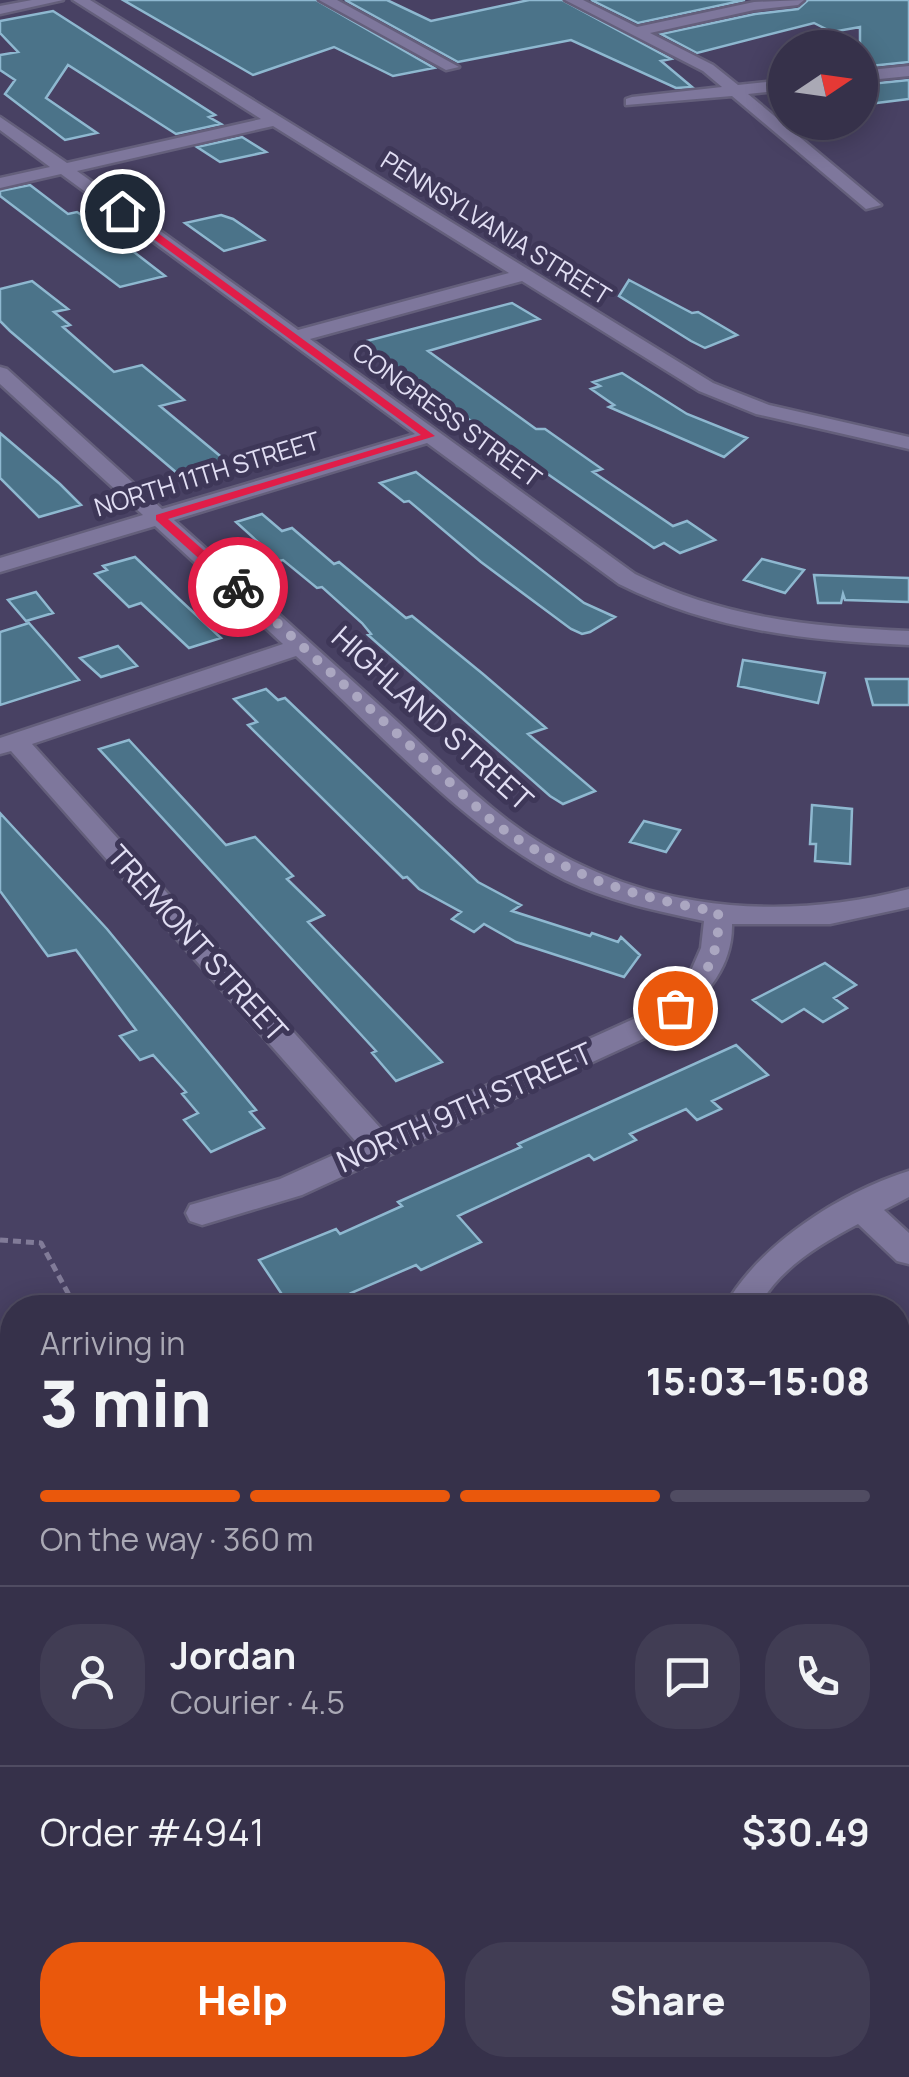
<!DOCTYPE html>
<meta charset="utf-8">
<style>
body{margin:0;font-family:Manrope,sans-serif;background:#413d54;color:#f1f3f6;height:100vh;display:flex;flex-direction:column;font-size:38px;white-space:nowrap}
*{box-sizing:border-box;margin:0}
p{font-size:32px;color:#aaa9b5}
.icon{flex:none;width:55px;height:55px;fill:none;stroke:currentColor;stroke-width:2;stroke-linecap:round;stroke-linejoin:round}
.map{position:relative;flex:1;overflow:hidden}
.drawer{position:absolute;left:0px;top:1295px;width:910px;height:782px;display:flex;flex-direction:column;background:#36314a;border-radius:40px 40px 0 0;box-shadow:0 5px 25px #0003,0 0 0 2px #504c62}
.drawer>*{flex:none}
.needle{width:65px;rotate:77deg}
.fabs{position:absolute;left:768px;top:30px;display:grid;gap:20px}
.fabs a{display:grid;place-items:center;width:110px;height:110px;border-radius:50%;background:#36314a;box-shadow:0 5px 25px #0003,0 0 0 2px #504c62;font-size:50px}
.pin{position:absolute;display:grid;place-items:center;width:85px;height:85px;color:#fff;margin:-42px;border:5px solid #fff;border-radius:50%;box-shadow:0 2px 10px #0007}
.courier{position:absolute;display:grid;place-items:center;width:100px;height:100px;margin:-50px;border:8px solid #e11d48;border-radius:50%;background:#fff;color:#222;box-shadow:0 2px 12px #0007}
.headline em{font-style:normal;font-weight:800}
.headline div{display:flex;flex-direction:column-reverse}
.headline{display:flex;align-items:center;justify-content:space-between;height:170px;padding:0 40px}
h1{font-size:65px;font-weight:800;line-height:75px}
.bar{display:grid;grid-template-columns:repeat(4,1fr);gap:15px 10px;align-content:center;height:120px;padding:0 40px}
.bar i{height:12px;border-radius:8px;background:#504c62}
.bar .selected{background:#ea580c}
.bar p{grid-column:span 4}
.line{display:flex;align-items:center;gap:25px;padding:0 40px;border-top:2px solid #504c62}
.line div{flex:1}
.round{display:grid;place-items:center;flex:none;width:105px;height:105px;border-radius:40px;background:#413d54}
.action{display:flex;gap:20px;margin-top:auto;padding:20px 40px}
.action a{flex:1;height:115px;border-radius:40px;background:#ea580c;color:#fff;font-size:40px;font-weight:800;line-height:115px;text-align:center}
.action a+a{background:#413d54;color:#f1f3f6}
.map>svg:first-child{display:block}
.building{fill:#4b7389;stroke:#8eb8d0;stroke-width:2.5}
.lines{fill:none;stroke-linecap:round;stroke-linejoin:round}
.minor-casing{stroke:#645f7b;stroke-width:5}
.path{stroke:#817b98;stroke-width:5;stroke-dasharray:8 5;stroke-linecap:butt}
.minor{fill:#7e779c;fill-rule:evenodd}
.route{fill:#e11d48}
.done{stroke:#aba7c1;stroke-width:10;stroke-dasharray:0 18}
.labels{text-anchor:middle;stroke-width:10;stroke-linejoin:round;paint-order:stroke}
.far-street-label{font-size:25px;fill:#e1def3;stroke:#3e3758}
.street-label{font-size:30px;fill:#e1def3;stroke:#3e3758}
</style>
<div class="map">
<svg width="909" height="2077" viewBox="0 0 909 2077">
<rect width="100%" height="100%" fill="#484163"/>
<path class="building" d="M123,0h193l118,68 -41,8 -59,-29 -81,28z
M345,0h42l44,21 98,-21h33l109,59 -10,2 31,26 -16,1 -105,-48 -113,22z
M591,0h154l-107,23z
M808,0h101v62l-49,5v-40l-28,5 -18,-9 -117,30 -36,-19 94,-20 43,-5z
M53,11l162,104 -6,2 12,7 -45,10 -108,-69 -22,33 51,35 -32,7 -60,-46 10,-14 -15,-10v-15l18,-3 -18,-19v-12z
M909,80v19l-49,6v-20z
M242,137l24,15 -46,10 -23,-15z
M30,185l38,29 9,-2 35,23 53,41 -45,11 -120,-91v-5z
M221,215l12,4 31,21 -40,11 -39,-28z
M629,280l63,33 6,-1 39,23 -32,13 -14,-7 -72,-45z
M32,281l36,28 -14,3 16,13 -7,2 51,45 28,-7 42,35 -24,6 71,59 -47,14 -174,-148 -10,-10v-32z
M512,303l27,16 -111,32 108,78h9l57,40 -9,3 80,54 14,-5 28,19 -35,13 -16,-10 -10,5 -295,-205z
M622,373l65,41 60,24 -23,19 -115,-50 5,-2 -23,-16 9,-3 -7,-4z
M0,433l60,51 21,21 -42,12 -39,-39z
M416,472l168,131 31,14 -25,15 -8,2 -11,-5 -90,-67 -72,-61 -5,1 -24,-19z
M262,514l20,17 10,-3 42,36 5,-2 67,56 6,-2 71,58 63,54 -18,6 67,57 -32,13 -13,-8 -182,-161 3,-1 -9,-11 -40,-36 -5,1 -34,-28 -4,1 -43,-39z
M135,557l44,42 42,39 -32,10 -48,-45 -12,4 -34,-33 12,-4 -4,-4z
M762,559l42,11 -19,23 -41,-13z
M814,575l95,3v24l-64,-2 -2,-6 -2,9h-23z
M36,592l17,21 -27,8 -18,-21z
M29,623l50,57 -79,25v-73z
M118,646l19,20 -36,11 -21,-19z
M743,660l82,13 -7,30 -80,-17z
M866,679h43v26h-36z
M266,689l12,11 7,-2 193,184 43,23 -9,6 78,25 2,-3 26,9 3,-5 19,18 -16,22 -108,-35 -32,-18 -10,8 -22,-13 9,-7 -42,-23 -12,-12 -4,1 -155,-153 9,-3 -23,-23z
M129,740l97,105 29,-8 38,39 -6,3 37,36 -16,7 134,140 -46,19 -24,-28 4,-2 -277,-302z
M812,805l40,4 -2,55 -35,-3 1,-17h-6z
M0,813l107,116 149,181 -6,2 14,16 -53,24 -27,-32 14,-7 -16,-19 4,-2 -33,-37 -13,5 -20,-24 16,-6 -60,-80 -28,6 -48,-65z
M644,821l36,9 -14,22 -36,-10z
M825,963l31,22 -22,13 13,10 -24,14 -19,-13 -22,13 -29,-22z
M736,1045l32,30 -56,26 9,8 -24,11 -11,-11 -56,25 6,6 -42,20 -5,-5 -131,61 23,26 -60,28 -5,-5 -65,28 10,15h-70l-32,-48 77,-31 4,5 62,-28 -4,-4 123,-55 -3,-3z"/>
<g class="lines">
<g class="minor-casing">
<path id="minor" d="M32,0h31l-63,14v-8z
M73,0h17l623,383 56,22 140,32v12l-153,-35 -57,-23 -177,-110 -212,58 325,235c88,44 177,53 274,57v14c-102,-4 -198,-15 -290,-61l-192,-141 -253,77c72,64 142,128 214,193 39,35 76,74 118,106 117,90 264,106 403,70v18l-79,17h-98c1,49 -35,82 -72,107l-358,164 -100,30 -12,-4 -4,-8 4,-8 90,-26 78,-35 -347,-393 -11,3v-16l283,-94 -128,-118 -155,46v-14l143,-43 -143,-131v-17l7,2 155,140 253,-75 -354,-260 -61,14v-10l50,-11 -50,-37v-13l67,46 194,-44zM273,126l236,147 -211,57 -221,-159zM296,656c78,71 175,178 269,224 44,21 92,31 139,41l-3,27 -11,25 -22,23 -30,21 -254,115 -352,-388z
M319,0h18l122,67 -13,3z
M565,0h18l54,27 117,-25 50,-2 -6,5 -44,5 -104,23 63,32 25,20 47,-5v10l-37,4 133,111 -15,4 -134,-113 -106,9v-6l6,-2 90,-10 -19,-16z
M909,66v10l-49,5v-10z
M909,1171v26l-25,13 25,23v31l-12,-3 -39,-37c-38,20 -80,45 -100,84h-34c34,-63 117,-116 185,-137z
M909,1676v46l-11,4v-46z
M791,2065h53l5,12h-53z"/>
</g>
<path class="path" d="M0,1240l41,3 35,65
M0,1399l12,-7"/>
<use href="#minor" class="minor"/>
</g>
<path class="route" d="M118,209h7l310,227 -267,83 74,65v5h-9l-77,-69v-5l265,-80 -303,-222z"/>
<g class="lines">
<path class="done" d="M238,587l256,236c78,55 132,72 224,89 3,42 -13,68 -43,96"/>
</g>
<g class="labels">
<g class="far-street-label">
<text transform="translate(496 228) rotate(32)" y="9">PENNSYLVANIA STREET</text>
<text transform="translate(447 415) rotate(36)" y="9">CONGRESS STREET</text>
<text transform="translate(207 474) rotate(-17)" y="9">NORTH 11TH STREET</text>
</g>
<g class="street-label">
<text transform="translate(432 719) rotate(42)" y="10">HIGHLAND STREET</text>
<text transform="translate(197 944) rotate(48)" y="10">TREMONT STREET</text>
<text transform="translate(465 1108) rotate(-24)" y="10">NORTH 9TH STREET</text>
</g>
</g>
</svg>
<div class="fabs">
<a><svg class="needle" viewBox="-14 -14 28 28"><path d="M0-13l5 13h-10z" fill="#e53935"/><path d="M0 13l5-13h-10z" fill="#aaa9b5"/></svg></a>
</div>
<div class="pin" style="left:675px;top:1008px;background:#ea580c"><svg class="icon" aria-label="bag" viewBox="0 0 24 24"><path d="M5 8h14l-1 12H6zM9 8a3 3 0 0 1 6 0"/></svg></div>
<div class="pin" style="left:122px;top:211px;background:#1f2937"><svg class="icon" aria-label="home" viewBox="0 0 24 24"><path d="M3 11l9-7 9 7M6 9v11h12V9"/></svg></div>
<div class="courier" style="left:238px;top:587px"><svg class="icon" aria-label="bike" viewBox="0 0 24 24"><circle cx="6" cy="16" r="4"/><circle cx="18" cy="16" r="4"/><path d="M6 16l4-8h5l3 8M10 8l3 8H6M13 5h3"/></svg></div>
<section class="drawer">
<div class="headline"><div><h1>3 min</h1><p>Arriving in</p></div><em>15:03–15:08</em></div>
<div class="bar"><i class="selected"></i><i class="selected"></i><i class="selected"></i><i></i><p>On the way · 360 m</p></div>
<div class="line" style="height:180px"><a class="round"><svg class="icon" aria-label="person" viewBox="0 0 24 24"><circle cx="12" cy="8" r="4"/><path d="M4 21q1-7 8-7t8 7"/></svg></a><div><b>Jordan</b><p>Courier · 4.5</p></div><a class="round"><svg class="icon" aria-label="chat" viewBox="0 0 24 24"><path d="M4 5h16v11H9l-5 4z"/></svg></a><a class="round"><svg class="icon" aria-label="phone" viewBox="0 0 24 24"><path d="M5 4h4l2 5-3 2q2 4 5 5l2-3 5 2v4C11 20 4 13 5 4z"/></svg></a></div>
<div class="line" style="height:130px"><div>Order #4941</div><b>$30.49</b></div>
<div class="action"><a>Help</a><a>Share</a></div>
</section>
</div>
